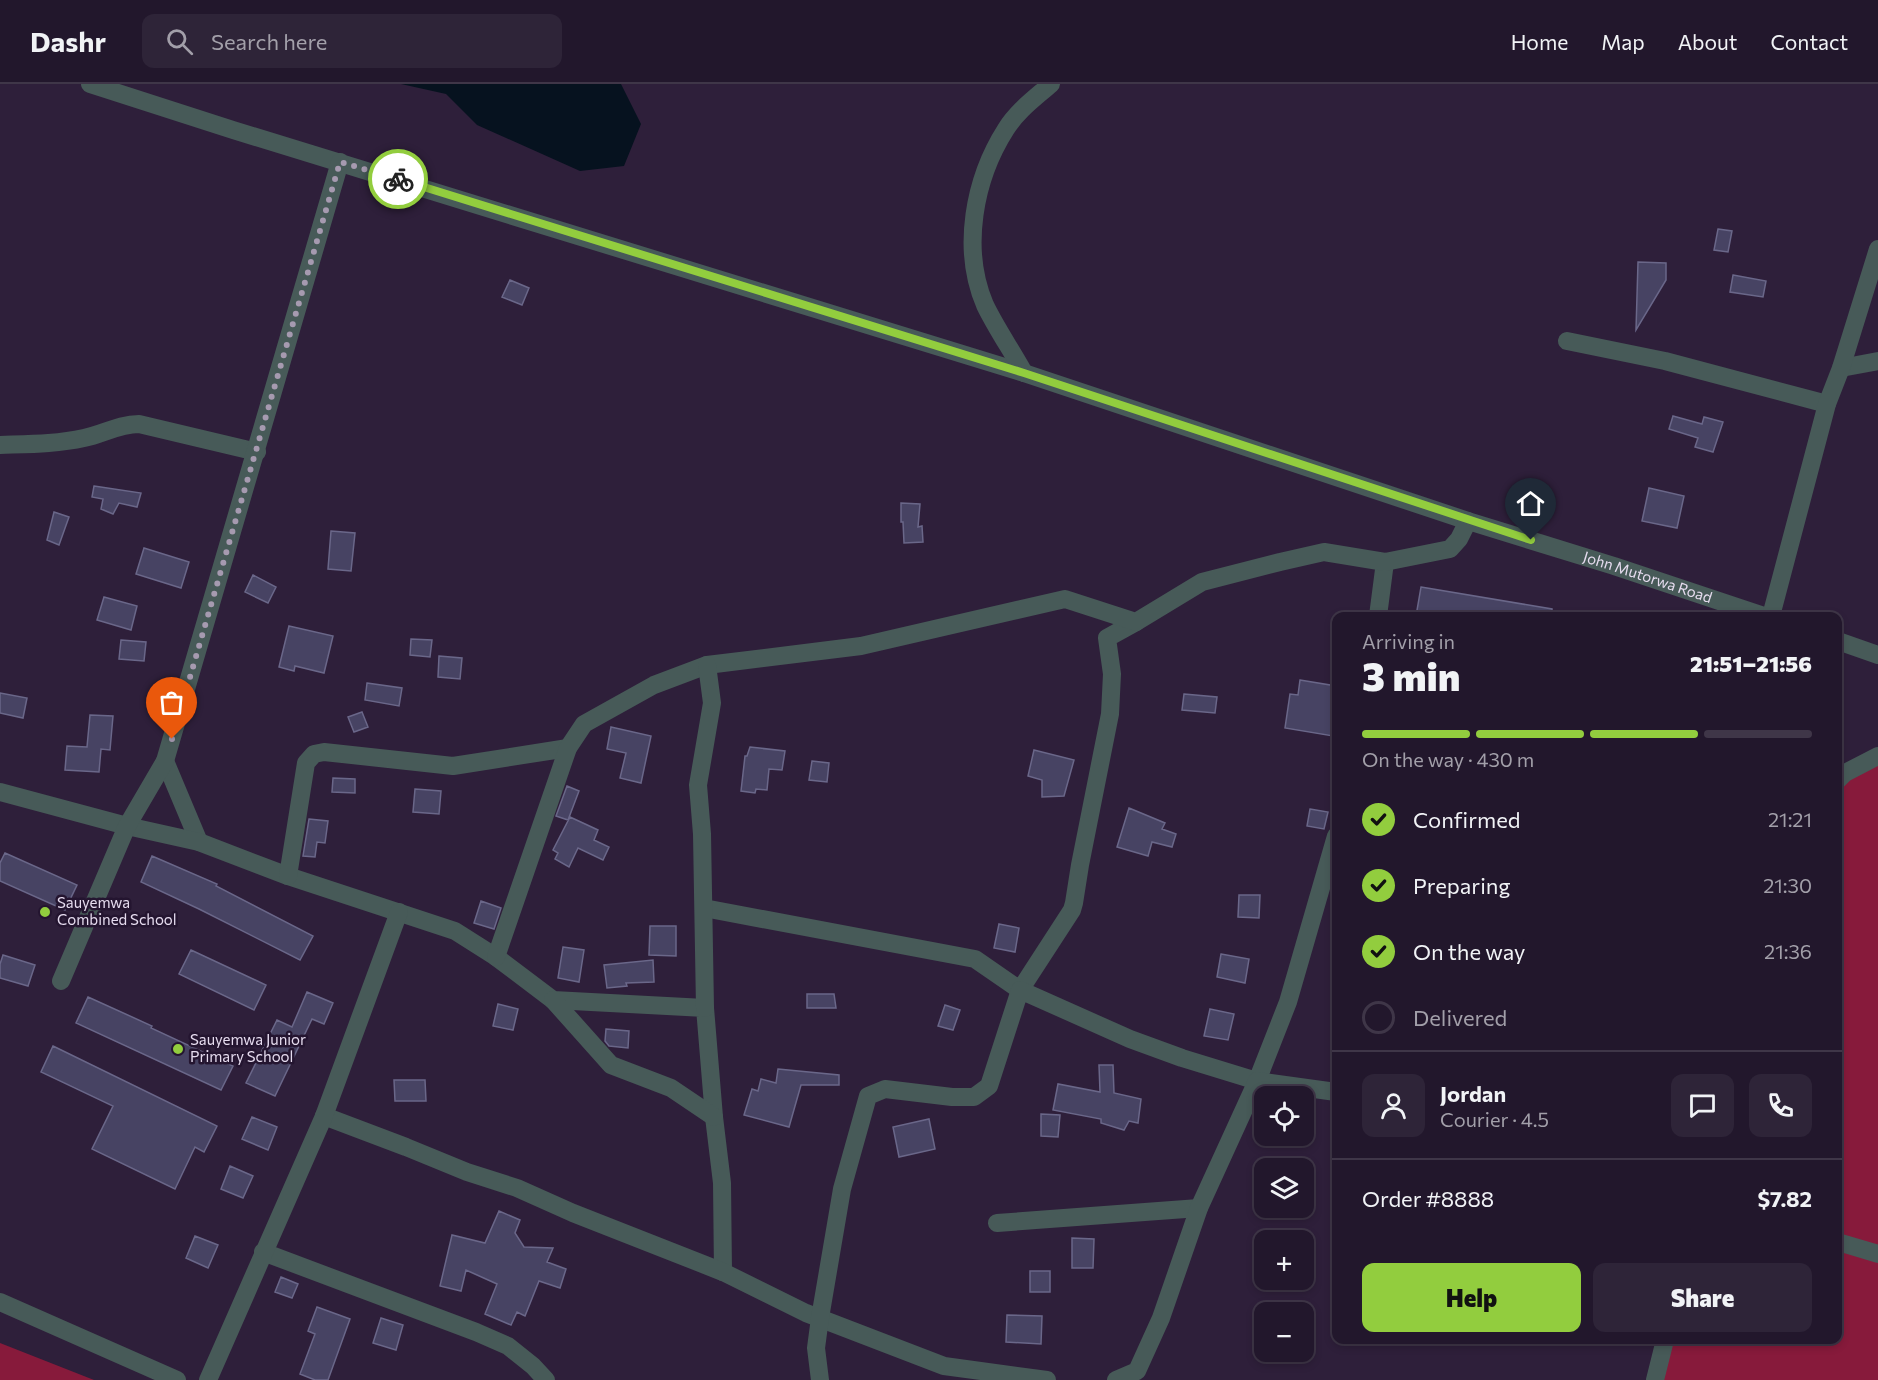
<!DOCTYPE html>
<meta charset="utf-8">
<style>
body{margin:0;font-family:Commissioner,sans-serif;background:#2e2438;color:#f1f3f6;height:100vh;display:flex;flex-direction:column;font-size:22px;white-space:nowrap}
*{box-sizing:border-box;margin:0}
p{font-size:20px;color:#a29fa9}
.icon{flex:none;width:33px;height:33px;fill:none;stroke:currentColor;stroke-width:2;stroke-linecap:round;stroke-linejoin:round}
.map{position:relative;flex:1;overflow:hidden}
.sheet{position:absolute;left:1332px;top:528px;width:510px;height:732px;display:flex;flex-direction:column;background:#22172c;border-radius:12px;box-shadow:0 3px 9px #0003,0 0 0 2px #3f3648}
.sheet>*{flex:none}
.fabs{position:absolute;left:1254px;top:1002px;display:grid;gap:12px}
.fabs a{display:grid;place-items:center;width:60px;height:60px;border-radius:12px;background:#22172c;box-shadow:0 3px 9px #0003,0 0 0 2px #3f3648;font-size:30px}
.pin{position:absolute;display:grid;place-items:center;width:51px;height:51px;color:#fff;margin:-62px -26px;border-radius:50% 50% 50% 0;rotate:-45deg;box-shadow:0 0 6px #0007}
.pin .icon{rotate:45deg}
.courier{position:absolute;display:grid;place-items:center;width:60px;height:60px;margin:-30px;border:4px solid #92cd3e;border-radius:50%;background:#fff;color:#222;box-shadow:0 2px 8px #0007}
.headline em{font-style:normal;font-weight:800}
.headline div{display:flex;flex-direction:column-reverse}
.headline{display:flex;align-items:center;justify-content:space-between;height:102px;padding:0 30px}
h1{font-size:39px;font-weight:800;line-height:45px}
.bar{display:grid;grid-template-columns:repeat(4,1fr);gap:9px 6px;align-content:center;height:72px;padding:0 30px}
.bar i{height:8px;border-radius:4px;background:#3f3648}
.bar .selected{background:#92cd3e}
.bar p{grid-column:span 4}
.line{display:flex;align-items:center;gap:15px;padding:0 30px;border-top:2px solid #3f3648}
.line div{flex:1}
.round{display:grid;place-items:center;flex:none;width:63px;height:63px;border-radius:12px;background:#2e2438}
ol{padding:0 30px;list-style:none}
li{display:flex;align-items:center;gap:18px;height:66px}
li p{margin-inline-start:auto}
li .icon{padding:6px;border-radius:50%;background:#92cd3e;color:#111;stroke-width:4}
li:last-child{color:#a29fa9}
li i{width:33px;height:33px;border:3px solid #3f3648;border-radius:50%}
.button{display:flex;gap:12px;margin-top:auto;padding:12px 30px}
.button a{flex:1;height:69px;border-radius:12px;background:#92cd3e;color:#111;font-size:24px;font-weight:800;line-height:69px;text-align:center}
.button a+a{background:#2e2438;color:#f1f3f6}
header{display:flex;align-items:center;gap:36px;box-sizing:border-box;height:84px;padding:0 30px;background:#22172c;border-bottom:2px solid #3f3648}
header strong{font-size:28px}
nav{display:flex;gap:33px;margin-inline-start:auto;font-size:21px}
.search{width:420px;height:54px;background:#2e2438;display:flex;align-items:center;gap:15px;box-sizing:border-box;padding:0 21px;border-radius:12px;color:#a29fa9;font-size:22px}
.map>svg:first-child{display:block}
.green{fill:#871a3b}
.water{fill:#06121f}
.building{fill:#474363;stroke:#6a6789;stroke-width:1.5}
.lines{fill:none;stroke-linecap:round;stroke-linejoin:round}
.minor{stroke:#475a58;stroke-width:18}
.done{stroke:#a69ab0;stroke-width:6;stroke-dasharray:0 10.8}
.route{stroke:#92cd3e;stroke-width:8}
.poi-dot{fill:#92cd3e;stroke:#241530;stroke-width:2}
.labels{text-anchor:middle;stroke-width:5;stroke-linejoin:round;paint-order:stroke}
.street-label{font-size:15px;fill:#e6dcef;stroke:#241530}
.poi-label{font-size:15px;fill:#e6dcef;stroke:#241530;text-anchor:start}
</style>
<header>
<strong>Dashr</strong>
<div class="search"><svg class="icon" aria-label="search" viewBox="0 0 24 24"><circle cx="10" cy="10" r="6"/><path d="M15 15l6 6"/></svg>Search here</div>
<nav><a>Home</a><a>Map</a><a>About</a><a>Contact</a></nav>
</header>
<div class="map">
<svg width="1878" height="1296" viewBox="0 0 1878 1296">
<rect width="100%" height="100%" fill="#2e1f3a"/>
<path class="green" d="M1878,672v624h-223l10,-40h173v-560z
M0,1259l94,37h-94z"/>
<path class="water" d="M401,0h220l20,40 -17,42 -44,5 -103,-46 -31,-31z"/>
<path class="building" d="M1718,145l14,2 -4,21 -14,-2z
M1638,178l28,1v17l-30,50z
M1733,191l33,6 -3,16 -33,-5z
M510,196l19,8 -7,17 -20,-8z
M1673,332l29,8 2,-7 19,5 -10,30 -18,-5 3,-9 -29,-9z
M94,402l47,7 -4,14 -18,-4 -6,11 -12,-5 2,-10 -11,-2z
M1649,404l35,8 -7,32 -35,-7z
M901,419l19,1 -2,23 4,-1 1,16 -19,1 -1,-21h-2z
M54,428l15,5 -10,28 -12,-5z
M331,447l24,2 -4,38 -23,-2z
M144,464l45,14 -8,26 -45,-14z
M253,491l23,12 -8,16 -23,-11z
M1421,503l131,22v7h-136z
M104,513l33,9 -6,24 -34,-10z
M289,542l44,10 -9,37 -29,-7 -1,5 -15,-4z
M411,555l21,1 -2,17 -20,-2z
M121,556l25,2 -2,19 -25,-2z
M439,572l23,2 -2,21 -22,-2z
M1300,596l36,6v28l-3,22 -48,-8 5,-34 8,1z
M367,599l35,5 -3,18 -34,-6z
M0,609l27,5 -4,20 -23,-5z
M1184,610l33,3 -2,16 -33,-3z
M362,628l6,15 -14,5 -6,-15z
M90,631l23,1 -3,34 -9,-1 -2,23 -34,-2 2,-24 20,1z
M611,643l40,9 -10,47 -21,-5 6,-25 -19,-4z
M750,663l35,4 -3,19 -13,-1 -2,21 -11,-1 -1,4 -14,-2 4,-35h2z
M1034,666l40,10 -10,36 -22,1v-17l-14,-4z
M812,677l17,2 -2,19 -18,-2z
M333,694l22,1v14l-23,-1z
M567,702l12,5 -11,29 -12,-4z
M415,705l26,2 -2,23 -26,-2z
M1129,724l36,15 -3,6 14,5 -4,13 -20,-5 -4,14 -31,-9z
M1310,725l18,3 -4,17 -17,-3z
M570,733l28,13 -4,10 15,7 -6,13 -25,-12 -9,19 -14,-8 3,-6 -5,-3z
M309,735l19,2 -3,22 -8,-1 -2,15 -12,-1z
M5,769l72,32 -12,25 -65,-29v-18z
M152,772l65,28 -1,2 97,50 -13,24 -101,-51 -58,-27z
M1239,811h21l-1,23 -21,-1z
M481,817l20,7 -7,21 -20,-6z
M999,840l20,4 -4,24 -21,-4z
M650,842h26v30l-27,-1z
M563,863l21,3 -5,32 -21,-4z
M191,866l75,35 -12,25 -75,-36z
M1221,870l28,5 -4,24 -28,-6z
M3,871l32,10 -7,21 -28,-8v-14z
M653,876l1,22 -28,1 1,3 -20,2 -3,-23z
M307,908l26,11 -9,21 -12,-5 -37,77 -29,-13 31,-63 15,7z
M807,910h27l2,14h-29z
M88,913l64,29 -1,2 82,38 -12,24 -145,-67z
M498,920l20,5 -5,21 -20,-4z
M945,921l15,5 -7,20 -15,-4z
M1210,925l24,5 -6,26 -24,-4z
M606,945l23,2 -1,17 -19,-2 -4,-5z
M53,962l164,80 -13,26 -9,-5 -20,42 -83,-40 21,-43 -72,-34z
M1099,981h14l1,28 27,6 -3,24 -9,-2 -5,9 -23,-7v-4l-48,-9 5,-26 42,8z
M778,985l61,6v10h-38l-12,42 -45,-12 8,-26 6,2 3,-12 15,4z
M394,996h31l1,21h-31z
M1041,1030l19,1 -2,22 -17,-1z
M252,1033l25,10 -9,23 -26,-11z
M929,1035l6,30 -36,8 -6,-30z
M230,1082l23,10 -10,22 -22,-9z
M499,1127l21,9 -5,13 9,14 29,1 -6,14 19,7 -6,19 -21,-7 -14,35 -8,-4 -6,13 -26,-11 12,-30 -31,-14 -5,21 -21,-5 12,-51 33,8z
M195,1152l23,9 -10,23 -22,-10z
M1072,1154l22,1 -1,29h-21z
M1030,1187h20v21h-20z
M281,1193l17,7 -6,14 -17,-6z
M317,1223l33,12 -22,61h-13l-15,-6 15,-40 -7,-3z
M1007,1231l35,1 -1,28 -35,-2z
M381,1234l22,7 -7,25 -23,-7z"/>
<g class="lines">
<g class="minor">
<path id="s1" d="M90,0l143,46 791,243 444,148 146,45 150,50"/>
<path d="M1567,257l98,20 162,43"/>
<path d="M1841,284l37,-7"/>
<path d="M1024,289c-12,-22 -28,-45 -39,-68 -24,-56 -11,-126 21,-176 11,-18 29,-31 45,-45"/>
<path d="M0,361c28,-1 57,-1 84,-7 19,-4 35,-14 55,-14l118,28"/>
<path d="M1378,532l7,-54"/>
<path d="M1771,532l56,-212 14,-36 37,-119"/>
<path d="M1838,557l40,14"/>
<path d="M165,677l34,81"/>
<path d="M1838,696l7,-7 33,-17"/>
<path d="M0,708l127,34 72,16 89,34 167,55 41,26 57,43 152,8 9,109 8,66 1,89"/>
<path d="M288,792l18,-113 8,-9 10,-2 129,14 115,-18"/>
<path d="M704,824l271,51 45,31 52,-80 2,-7 6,-38 30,-151 2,-40 -5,-36 29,-16"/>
<path d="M496,873l72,-209 16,-24 70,-39 53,-20 154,-19 204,-47 71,23 66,-40 78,-20 44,-10 61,10 65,-13 9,-10 9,-18"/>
<path d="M61,897l66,-155 38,-65 175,-599"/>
<path d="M553,916l58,65 60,23 43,29"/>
<path d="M705,924l-3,-174 -4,-49 14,-82 -5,-38"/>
<path d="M324,1032l82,31 61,25 50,16 56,25 150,59 83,41 138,53 103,14"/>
<path d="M997,1139l202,-15"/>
<path d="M1838,1158l40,12"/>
<path d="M263,1168l213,80 32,14 25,20 13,14"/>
<path d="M0,1218l177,78"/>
<path d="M208,1296l116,-264 75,-204"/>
<path d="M820,1296l-4,-32 4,-30 22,-129 26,-93 17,-7 67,8h22l15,-11 31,-96 110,49 52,19 75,23 31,-79 48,-166"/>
<path d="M1116,1296l21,-9 24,-53 38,-110 58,-127 79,11"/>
<path d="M1655,1296l10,-40"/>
</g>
</g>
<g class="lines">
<path class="done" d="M172,655l168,-577 58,17"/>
<path class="route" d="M398,95l626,194 507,167"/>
</g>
<g class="poi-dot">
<circle cx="45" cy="828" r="6"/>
<circle cx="178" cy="965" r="6"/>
</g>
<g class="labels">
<g class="street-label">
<text dy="5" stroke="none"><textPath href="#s1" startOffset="1634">John Mutorwa Road</textPath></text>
</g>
<g class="poi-label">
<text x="57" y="824">Sauyemwa<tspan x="57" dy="17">Combined School</tspan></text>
<text x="190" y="961">Sauyemwa Junior<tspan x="190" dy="17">Primary School</tspan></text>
</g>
</g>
</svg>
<div class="fabs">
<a><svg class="icon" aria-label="locate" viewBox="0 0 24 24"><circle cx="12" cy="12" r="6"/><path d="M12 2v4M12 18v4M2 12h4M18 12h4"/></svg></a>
<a><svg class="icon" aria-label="layers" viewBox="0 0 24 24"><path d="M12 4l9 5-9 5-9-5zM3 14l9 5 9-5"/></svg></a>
<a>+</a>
<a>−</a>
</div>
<div class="pin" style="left:172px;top:655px;background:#ea580c"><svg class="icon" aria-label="bag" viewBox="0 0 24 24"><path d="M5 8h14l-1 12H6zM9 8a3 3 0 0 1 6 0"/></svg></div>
<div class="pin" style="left:1531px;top:456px;background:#1f2937"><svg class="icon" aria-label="home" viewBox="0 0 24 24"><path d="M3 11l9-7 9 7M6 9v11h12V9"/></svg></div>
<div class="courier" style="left:398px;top:95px"><svg class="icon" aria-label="bike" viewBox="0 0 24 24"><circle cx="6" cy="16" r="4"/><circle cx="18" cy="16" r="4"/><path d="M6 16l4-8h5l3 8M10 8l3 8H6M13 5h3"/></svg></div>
<section class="sheet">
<div class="headline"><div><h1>3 min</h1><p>Arriving in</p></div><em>21:51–21:56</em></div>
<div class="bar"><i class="selected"></i><i class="selected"></i><i class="selected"></i><i></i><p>On the way · 430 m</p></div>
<ol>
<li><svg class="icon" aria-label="check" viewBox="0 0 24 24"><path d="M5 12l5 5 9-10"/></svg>Confirmed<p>21:21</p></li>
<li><svg class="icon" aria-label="check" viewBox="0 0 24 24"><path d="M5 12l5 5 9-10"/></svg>Preparing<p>21:30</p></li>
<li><svg class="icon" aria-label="check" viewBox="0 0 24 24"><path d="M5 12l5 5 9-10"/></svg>On the way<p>21:36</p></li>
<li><i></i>Delivered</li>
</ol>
<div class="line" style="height:108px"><a class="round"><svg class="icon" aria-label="person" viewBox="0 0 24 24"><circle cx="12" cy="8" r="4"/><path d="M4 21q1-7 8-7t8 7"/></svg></a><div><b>Jordan</b><p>Courier · 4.5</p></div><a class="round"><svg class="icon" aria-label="chat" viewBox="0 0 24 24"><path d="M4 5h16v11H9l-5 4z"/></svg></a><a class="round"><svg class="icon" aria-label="phone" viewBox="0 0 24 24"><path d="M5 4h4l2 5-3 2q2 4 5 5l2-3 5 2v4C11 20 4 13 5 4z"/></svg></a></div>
<div class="line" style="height:78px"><div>Order #8888</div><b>$7.82</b></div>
<div class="button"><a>Help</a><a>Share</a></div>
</section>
</div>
